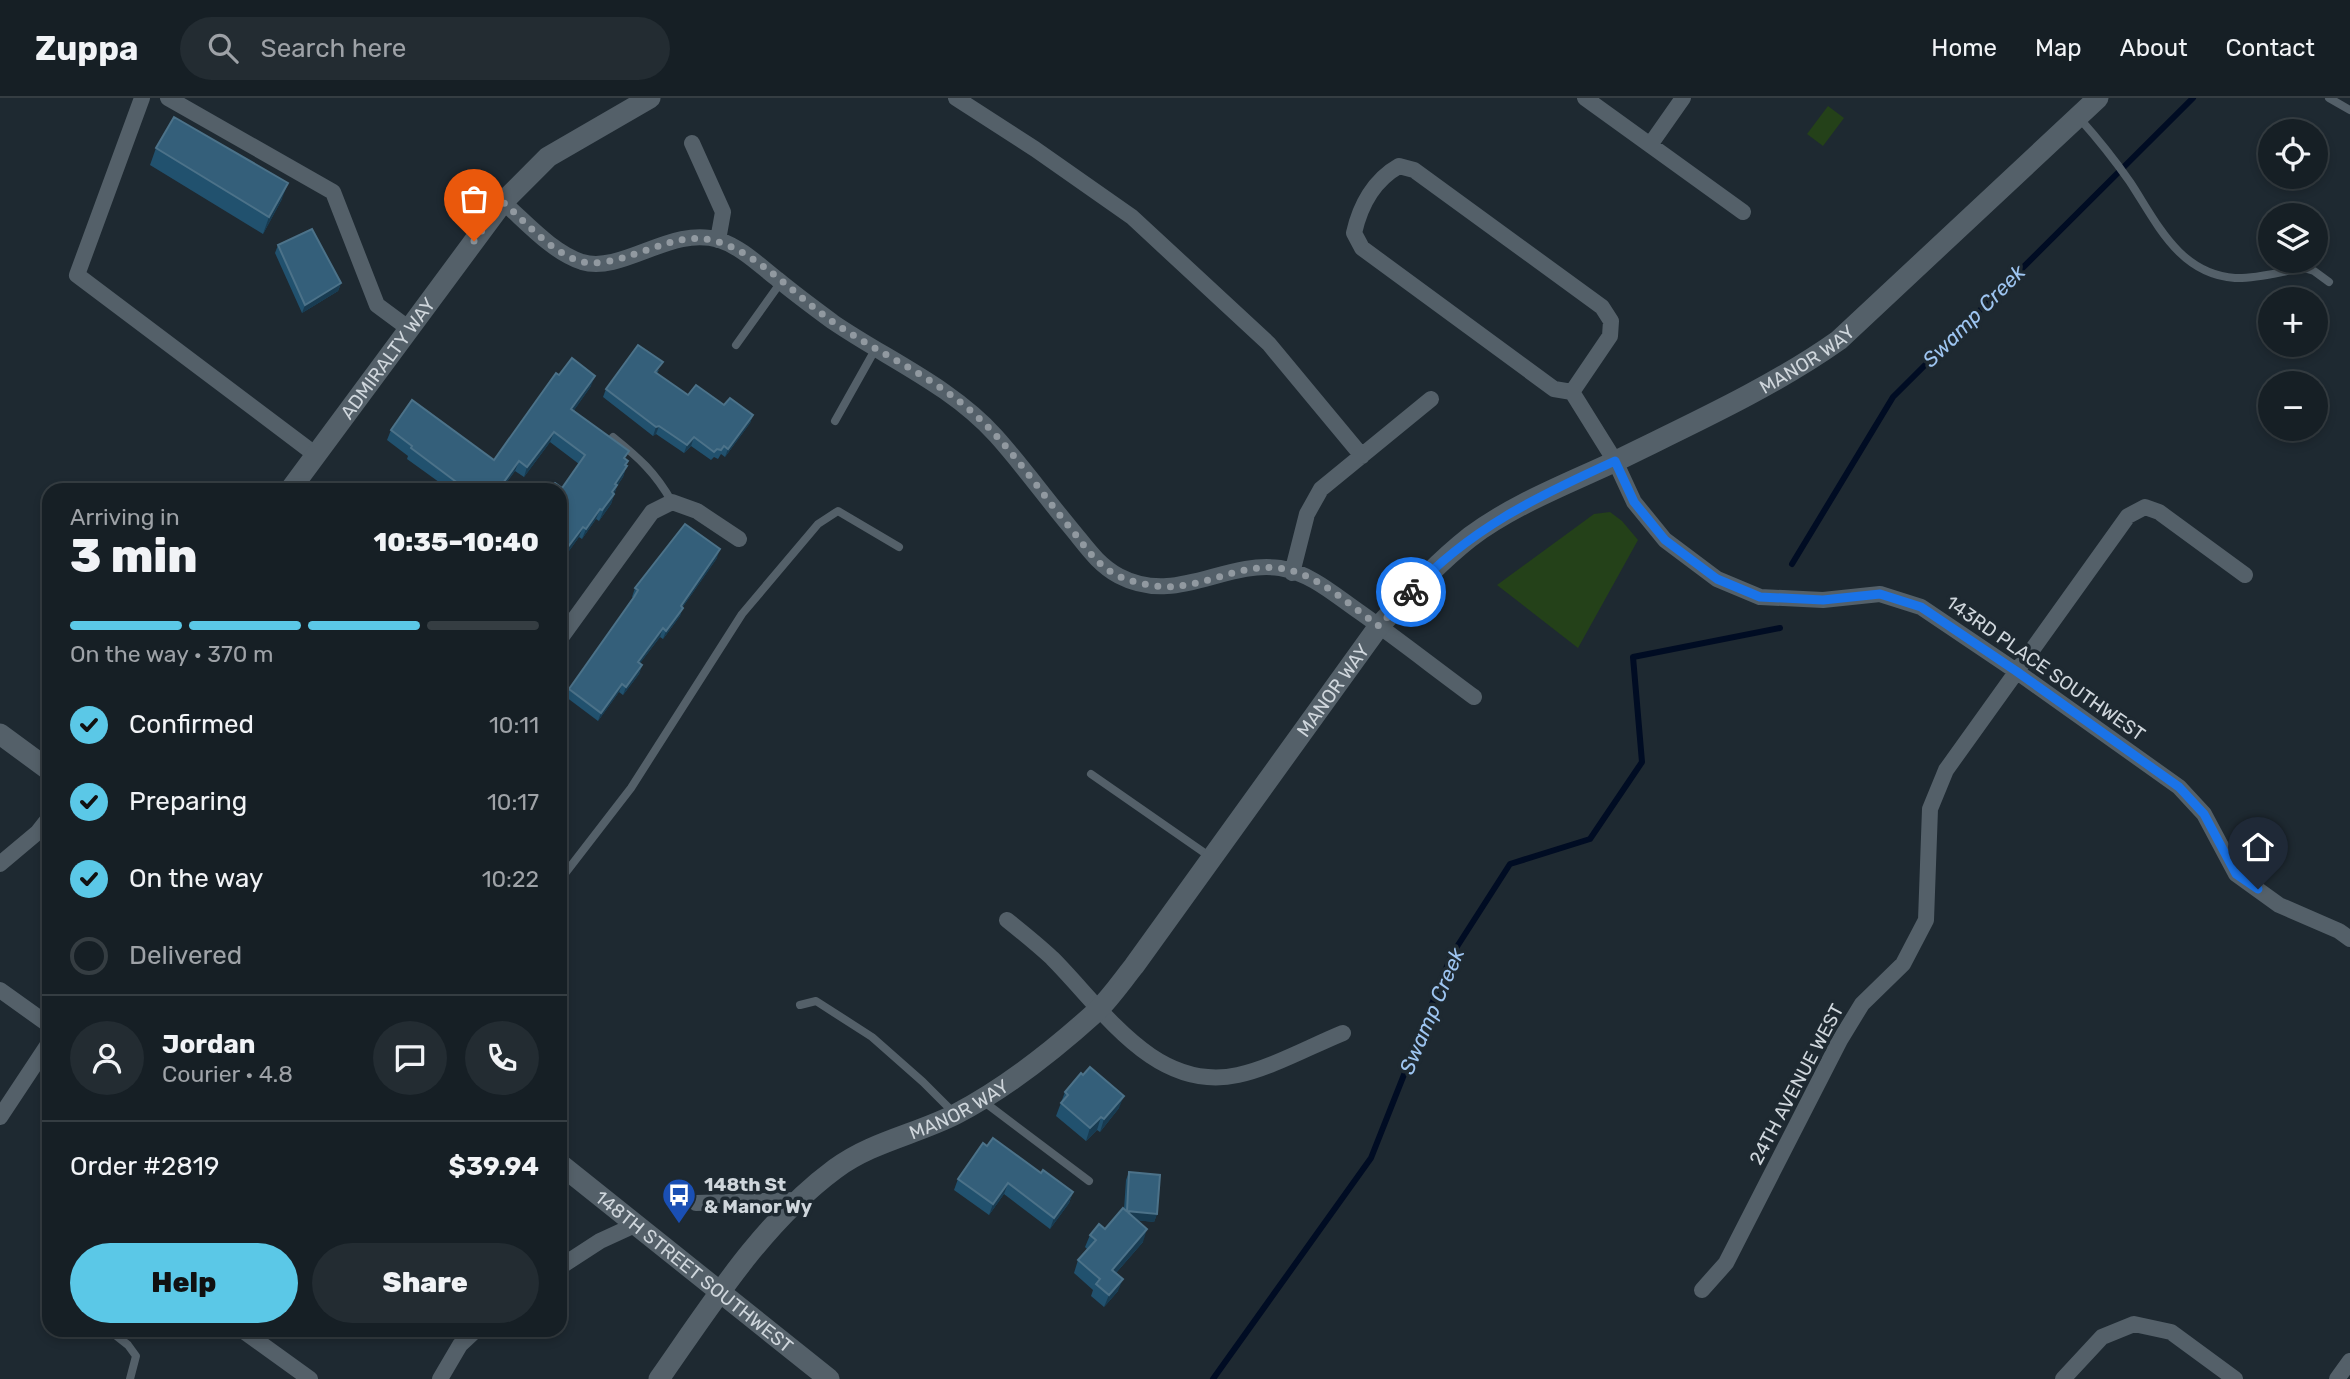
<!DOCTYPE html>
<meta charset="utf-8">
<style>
body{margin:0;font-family:Rubik,sans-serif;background:#232c32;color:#f1f3f6;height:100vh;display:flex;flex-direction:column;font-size:26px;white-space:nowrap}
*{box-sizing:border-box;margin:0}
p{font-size:23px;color:#9ea2a7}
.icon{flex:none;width:38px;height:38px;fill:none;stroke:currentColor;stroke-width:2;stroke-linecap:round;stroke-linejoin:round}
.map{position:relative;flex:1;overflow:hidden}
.side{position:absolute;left:42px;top:385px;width:525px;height:854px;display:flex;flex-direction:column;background:#161f25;border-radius:21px;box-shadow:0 4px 10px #0003,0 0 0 2px #353d42}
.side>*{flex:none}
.controls{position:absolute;left:2258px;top:21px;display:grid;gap:14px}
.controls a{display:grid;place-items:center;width:70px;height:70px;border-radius:50%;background:#161f25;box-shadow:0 4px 10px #0003,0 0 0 2px #353d42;font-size:35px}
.pin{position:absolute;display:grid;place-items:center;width:60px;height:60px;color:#fff;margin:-72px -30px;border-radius:50% 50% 50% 0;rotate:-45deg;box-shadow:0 0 7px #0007}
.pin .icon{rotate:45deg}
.courier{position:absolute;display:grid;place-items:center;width:70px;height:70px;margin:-35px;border:5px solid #1a73e8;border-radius:50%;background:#fff;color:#222;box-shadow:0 2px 9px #0007}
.overview em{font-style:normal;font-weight:800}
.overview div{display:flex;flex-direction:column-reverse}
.overview{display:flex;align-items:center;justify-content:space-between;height:119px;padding:0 28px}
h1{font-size:46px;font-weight:800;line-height:52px}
.bar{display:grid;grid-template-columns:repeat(4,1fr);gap:10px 7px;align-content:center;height:84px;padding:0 28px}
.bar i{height:9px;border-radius:5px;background:#353d42}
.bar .on{background:#5bc8e7}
.bar p{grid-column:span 4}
.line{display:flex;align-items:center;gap:18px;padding:0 28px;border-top:2px solid #353d42}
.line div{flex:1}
.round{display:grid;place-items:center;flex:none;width:74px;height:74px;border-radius:37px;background:#232c32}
ol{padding:0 28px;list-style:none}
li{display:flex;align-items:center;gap:21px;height:77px}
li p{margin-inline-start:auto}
li .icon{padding:7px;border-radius:50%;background:#5bc8e7;color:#111;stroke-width:4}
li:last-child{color:#9ea2a7}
li i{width:38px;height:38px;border:4px solid #353d42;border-radius:50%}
.cta{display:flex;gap:14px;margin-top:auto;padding:14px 28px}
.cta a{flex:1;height:80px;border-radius:42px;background:#5bc8e7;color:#111;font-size:28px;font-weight:800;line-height:80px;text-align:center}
.cta a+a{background:#232c32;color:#f1f3f6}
header{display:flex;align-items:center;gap:42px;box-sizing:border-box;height:98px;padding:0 35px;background:#161f25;border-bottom:2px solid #353d42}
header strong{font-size:33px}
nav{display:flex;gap:38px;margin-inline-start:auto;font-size:24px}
.search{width:490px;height:63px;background:#232c32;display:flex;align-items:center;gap:18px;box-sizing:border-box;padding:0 24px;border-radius:38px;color:#9ea2a7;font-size:26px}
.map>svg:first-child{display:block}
.green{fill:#244119}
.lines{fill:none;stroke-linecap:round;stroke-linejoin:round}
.stream{stroke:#000c23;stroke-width:6}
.service{stroke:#546069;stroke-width:8}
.minor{stroke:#546069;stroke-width:16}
.tertiary{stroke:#546069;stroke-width:21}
.wall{fill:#21516e}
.shaded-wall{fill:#183b51}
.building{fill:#345f7a;stroke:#4c7289;stroke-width:2}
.done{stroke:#9199a0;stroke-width:7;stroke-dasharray:0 12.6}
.route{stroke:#1a73e8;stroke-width:9}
.labels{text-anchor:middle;stroke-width:7;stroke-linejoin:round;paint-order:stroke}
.street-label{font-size:19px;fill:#cfd6dc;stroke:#1e2931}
.poi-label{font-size:19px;font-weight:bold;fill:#cfd6dc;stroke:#1e2931;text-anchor:start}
.water-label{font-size:21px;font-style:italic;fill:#9ec5f1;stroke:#1e2931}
</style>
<header>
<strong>Zuppa</strong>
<div class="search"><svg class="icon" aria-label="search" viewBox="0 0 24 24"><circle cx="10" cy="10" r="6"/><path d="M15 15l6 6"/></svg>Search here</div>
<nav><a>Home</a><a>Map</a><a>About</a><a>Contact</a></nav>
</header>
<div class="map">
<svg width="2350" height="1281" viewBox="0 0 2350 1281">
<rect width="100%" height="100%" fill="#1e2931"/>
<path class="green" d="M1828,8l16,12 -21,28 -16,-12z
M1610,414l12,9 16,19 -60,108 -81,-63 97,-71z"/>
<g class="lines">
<path class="stream" d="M1792,466l101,-167 300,-299
M1213,1281l158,-221 80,-202 59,-92 80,-25 52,-77 -9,-105 147,-29"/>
<path class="service" d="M2329,0l21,12
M2080,21c18,20 34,40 50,63 27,41 49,92 105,96 22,1 48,-7 69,-10l10,3 15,11
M736,247l45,-63
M835,323l41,-73
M613,339c26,21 42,35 59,65
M1091,676l118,82
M560,782l71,-92 111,-174 76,-90 20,-13 61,36
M800,907l16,-4 56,36 51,45 30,30
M983,1003l106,80
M109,1232l19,15 8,11 -6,23"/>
<path class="minor" d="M142,0l-65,177 239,180
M168,0l165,94 44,113 31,23
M956,0l79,51 97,68 137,127 93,112
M1585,0l158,114
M692,45l31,69 -5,28
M1650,47l33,-47
M503,104c24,21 49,50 79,60 41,12 90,-37 137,-22 22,7 40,25 58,39 18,15 37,29 56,43 54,37 118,64 163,114 26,29 49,61 74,91 16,19 27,37 49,49 57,30 105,-16 161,-8 31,5 56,28 81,45 38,27 75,56 113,84
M1572,294l38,-56 1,-15 -9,-14 -188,-137 -15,-4c-25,14 -39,40 -45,67l8,15 192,141 18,3 43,69 19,41 31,38 52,39 43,18 63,3 57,-6 41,13 95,64 163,116 25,27 32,60 43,31 60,26 11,8
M1292,475l15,-59 14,-25 110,-90
M560,541l92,-127 20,-10 25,9 42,28
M0,766l38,-32 11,-14
M1007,822c15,12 31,25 45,38 51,51 103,135 186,117 33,-7 73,-29 105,-42
M0,892l49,35
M0,1019l49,-74
M696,1105l100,-3
M560,1169l40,-26 37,-17
M1702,1192l24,-27 114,-223 22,-36 41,-40 23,-44 4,-111 16,-39 182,-254 17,-9 14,5 86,63
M242,1232l68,49
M440,1281l20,-34 16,-15
M2063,1281l39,-42 32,-13 37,8 64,47
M2337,1281l13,-18"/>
<g class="tertiary">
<path id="s1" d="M290,392l213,-288 45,-45 102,-59"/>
<path d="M0,636l49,36"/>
<path id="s2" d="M560,1066l269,215"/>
<path id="s3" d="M659,1281c52,-74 103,-156 176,-210 36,-27 82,-35 121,-55 52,-27 98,-64 141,-103 14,-14 25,-30 37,-45l245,-340c29,-31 58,-63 91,-89 44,-33 97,-53 146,-76 73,-36 157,-74 223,-121l259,-242"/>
</g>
</g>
<path class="wall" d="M156,50l126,51 -19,35 -113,-69z
M278,147l63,38 -3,8 -36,22 -27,-60z
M659,272l-2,3 31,22 36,10 29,10 -3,8 -25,34 -4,-3 -3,5 -4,-2 -3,3 -20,-14 -7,7 -28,-19 -3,2 -50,-39 3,-8z
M559,277l32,11 -17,24 54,51 -5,16 -6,9 -6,18 -12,17 -3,-2 -14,20 -3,-2 -13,18 -3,8 -1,-75 17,-24 -29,-22 -26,35 -9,-6 -14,19h-51l-43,-31 1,-3 -21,-16 4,-10 103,30z
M717,460l-35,50 -2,8 -17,23 -3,-2 -20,26 2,2 -3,9 -16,21 -4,-3 -21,29 -32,-24 3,-8 65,-91 -2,-1 3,-9z
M1065,994l54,16 -19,24 -3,-2 -11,11 -30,-25z
M987,1048l54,27 32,19 -4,11 -19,26 -46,-35 -15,21 -35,-25 4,-11z
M1129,1074l28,42 -3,8 -17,-2 6,22 -27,31 2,18 -14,16 -13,-11 2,-6 -19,-17 4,-13 9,-11 -2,-2 5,-12 15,-6 19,-20 2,-29z"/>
<path class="shaded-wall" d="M288,85l-6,16 -19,35 6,-17z
M341,185l-3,8 -36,22 3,-8z
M595,278l-4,10 -23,33 3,-10z
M753,317l-3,8 -25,34 3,-8z
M659,328l-3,8 -3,2 3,-9z
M554,334l-4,10 -26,35 3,-10z
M694,339l-3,9 -7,7 3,-8z
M519,363l-4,10 -14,19h-3z
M628,363l-5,16 -6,9 -6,18 -12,17 16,-37z
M600,411l-4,10 -14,20 4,-10z
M583,429l-4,10 -13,18 -6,15v-4l5,-15z
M720,451l-3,9 -40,57 4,-9z
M683,510l-3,8 -17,23 3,-8z
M663,530l-3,9 -25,33 3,-8z
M642,567l-3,9 -16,21 3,-8z
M622,586l-3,8 -21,29 3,-8z
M1124,998l-5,12 -19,24 4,-13z
M1101,1019l-4,13 -11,11 4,-13z
M1008,1085l-4,11 -15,21 4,-11z
M1073,1094l-4,11 -19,26 4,-11z
M1127,1113l30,3 -3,8 -30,-3z
M1147,1131l-4,13 -35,40 4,-12z
M1123,1181l-5,12 -14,16 5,-12z"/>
<path class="building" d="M174,19l114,66 -19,34 -113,-69z
M312,131l29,54 -36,22 -27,-60z
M638,247l25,17 -8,10 33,23 8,-10 28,20 6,-7 23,17 -25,34 -4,-3 -3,4 -4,-1 -3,3 -20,-15 -7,8 -28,-19 -3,1 -50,-38z
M572,260l23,18 -24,33 58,42 -5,7 4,3 -3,4 2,1 -12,18 2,1 -5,7 2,2 -12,16 -2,-1 -14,20 -3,-2 -18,24 2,2 -7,13v-76h-13l8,-7 7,5 23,-33 -31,-23 -27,35 -8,-6 -21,29h-31l-56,-42 1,-2 -21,-16 21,-30 82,60 62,-87 3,2z
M685,426l35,25 -39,57 2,2 -17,23 -3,-3 -25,34 4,3 -16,22 -4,-3 -21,29 -32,-24 65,-92 4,-7 -3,-2z
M1090,969l34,29 -20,23 -3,-2 -11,11 -29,-25 7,-8 -3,-3 16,-19 2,2z
M993,1040l48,35 2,-3 30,22 -19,26 -46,-35 -15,21 -35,-25 25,-36 4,3z
M1129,1074l31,3 -3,39 -30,-3z
M1123,1110l24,21 -35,41 11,9 -14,16 -13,-11 4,-5 -22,-19 18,-20 -6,-5 9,-11 6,5z"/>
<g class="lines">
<path class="done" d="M474,143l29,-39c23,20 49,52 80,60 9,2 23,0 31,-2 54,-13 77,-38 131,-6 30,18 58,47 88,68 45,31 97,53 138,89 37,32 65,75 96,113 17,20 30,44 56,54 17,6 39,11 57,8 33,-4 65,-22 99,-18 38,5 70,37 100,58l32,-34"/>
<path class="route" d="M1411,494c58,-63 127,-96 204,-131l19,41 31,38 52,39 43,18 63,3 57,-6 41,13 95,64 163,116 25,27 32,60 22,15"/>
</g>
<defs>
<g id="bus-pin" transform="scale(1.75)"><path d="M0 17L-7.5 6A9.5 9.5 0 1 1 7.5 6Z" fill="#1a4fb4" stroke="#1e2931"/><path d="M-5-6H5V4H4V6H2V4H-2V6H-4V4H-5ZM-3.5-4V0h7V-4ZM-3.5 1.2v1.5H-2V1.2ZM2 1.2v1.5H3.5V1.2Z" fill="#fff"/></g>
</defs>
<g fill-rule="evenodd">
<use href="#bus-pin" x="679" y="1097"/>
</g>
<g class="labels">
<g class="street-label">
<text dy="7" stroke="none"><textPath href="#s1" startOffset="164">ADMIRALTY WAY</textPath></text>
<text dy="7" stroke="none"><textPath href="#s3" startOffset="1570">MANOR WAY</textPath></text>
<text transform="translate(2046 570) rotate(35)" y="7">143RD PLACE SOUTHWEST</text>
<text dy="7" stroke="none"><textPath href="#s3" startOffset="982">MANOR WAY</textPath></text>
<text transform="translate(1796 986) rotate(-62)" y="7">24TH AVENUE WEST</text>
<text dy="7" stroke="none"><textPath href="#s3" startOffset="413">MANOR WAY</textPath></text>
<text dy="7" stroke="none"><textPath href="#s2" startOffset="172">148TH STREET SOUTHWEST</textPath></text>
</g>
<g class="poi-label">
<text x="704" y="1093">148th St<tspan x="704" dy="22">&amp; Manor Wy</tspan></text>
</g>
<g class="water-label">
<text transform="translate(1974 218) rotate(-45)" y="7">Swamp Creek</text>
<text transform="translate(1432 913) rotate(-67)" y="7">Swamp Creek</text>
</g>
</g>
</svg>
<div class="controls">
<a><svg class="icon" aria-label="locate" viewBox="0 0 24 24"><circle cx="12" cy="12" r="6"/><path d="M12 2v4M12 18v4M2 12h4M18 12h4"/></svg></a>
<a><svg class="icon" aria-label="layers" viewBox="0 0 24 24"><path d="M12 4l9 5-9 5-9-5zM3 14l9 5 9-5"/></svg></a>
<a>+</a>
<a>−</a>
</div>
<div class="pin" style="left:474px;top:143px;background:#ea580c"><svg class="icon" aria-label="bag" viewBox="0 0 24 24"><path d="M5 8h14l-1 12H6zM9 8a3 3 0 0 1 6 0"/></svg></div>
<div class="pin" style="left:2258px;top:791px;background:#1f2937"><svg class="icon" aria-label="home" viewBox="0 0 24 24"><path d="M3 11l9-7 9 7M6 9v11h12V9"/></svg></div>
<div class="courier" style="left:1411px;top:494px"><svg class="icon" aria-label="bike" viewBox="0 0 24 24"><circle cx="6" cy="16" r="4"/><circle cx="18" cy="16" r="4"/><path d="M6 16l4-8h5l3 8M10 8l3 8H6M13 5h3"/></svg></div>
<section class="side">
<div class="overview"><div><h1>3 min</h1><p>Arriving in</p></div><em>10:35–10:40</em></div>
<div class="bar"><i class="on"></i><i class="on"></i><i class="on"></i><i></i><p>On the way · 370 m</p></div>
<ol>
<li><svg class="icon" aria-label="check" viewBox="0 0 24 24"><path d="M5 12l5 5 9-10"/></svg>Confirmed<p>10:11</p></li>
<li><svg class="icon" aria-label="check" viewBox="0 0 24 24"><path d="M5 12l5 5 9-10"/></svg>Preparing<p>10:17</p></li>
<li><svg class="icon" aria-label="check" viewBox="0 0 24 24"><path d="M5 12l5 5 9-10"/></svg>On the way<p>10:22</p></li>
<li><i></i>Delivered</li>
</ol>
<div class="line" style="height:126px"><a class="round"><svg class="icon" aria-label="person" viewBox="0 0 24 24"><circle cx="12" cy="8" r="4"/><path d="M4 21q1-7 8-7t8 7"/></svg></a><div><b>Jordan</b><p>Courier · 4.8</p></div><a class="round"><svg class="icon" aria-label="chat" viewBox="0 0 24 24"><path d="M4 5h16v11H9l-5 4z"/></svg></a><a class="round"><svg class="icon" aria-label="phone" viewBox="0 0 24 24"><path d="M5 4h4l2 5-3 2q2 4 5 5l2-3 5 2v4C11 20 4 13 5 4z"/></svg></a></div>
<div class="line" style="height:91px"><div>Order #2819</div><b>$39.94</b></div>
<div class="cta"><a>Help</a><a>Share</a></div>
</section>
</div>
